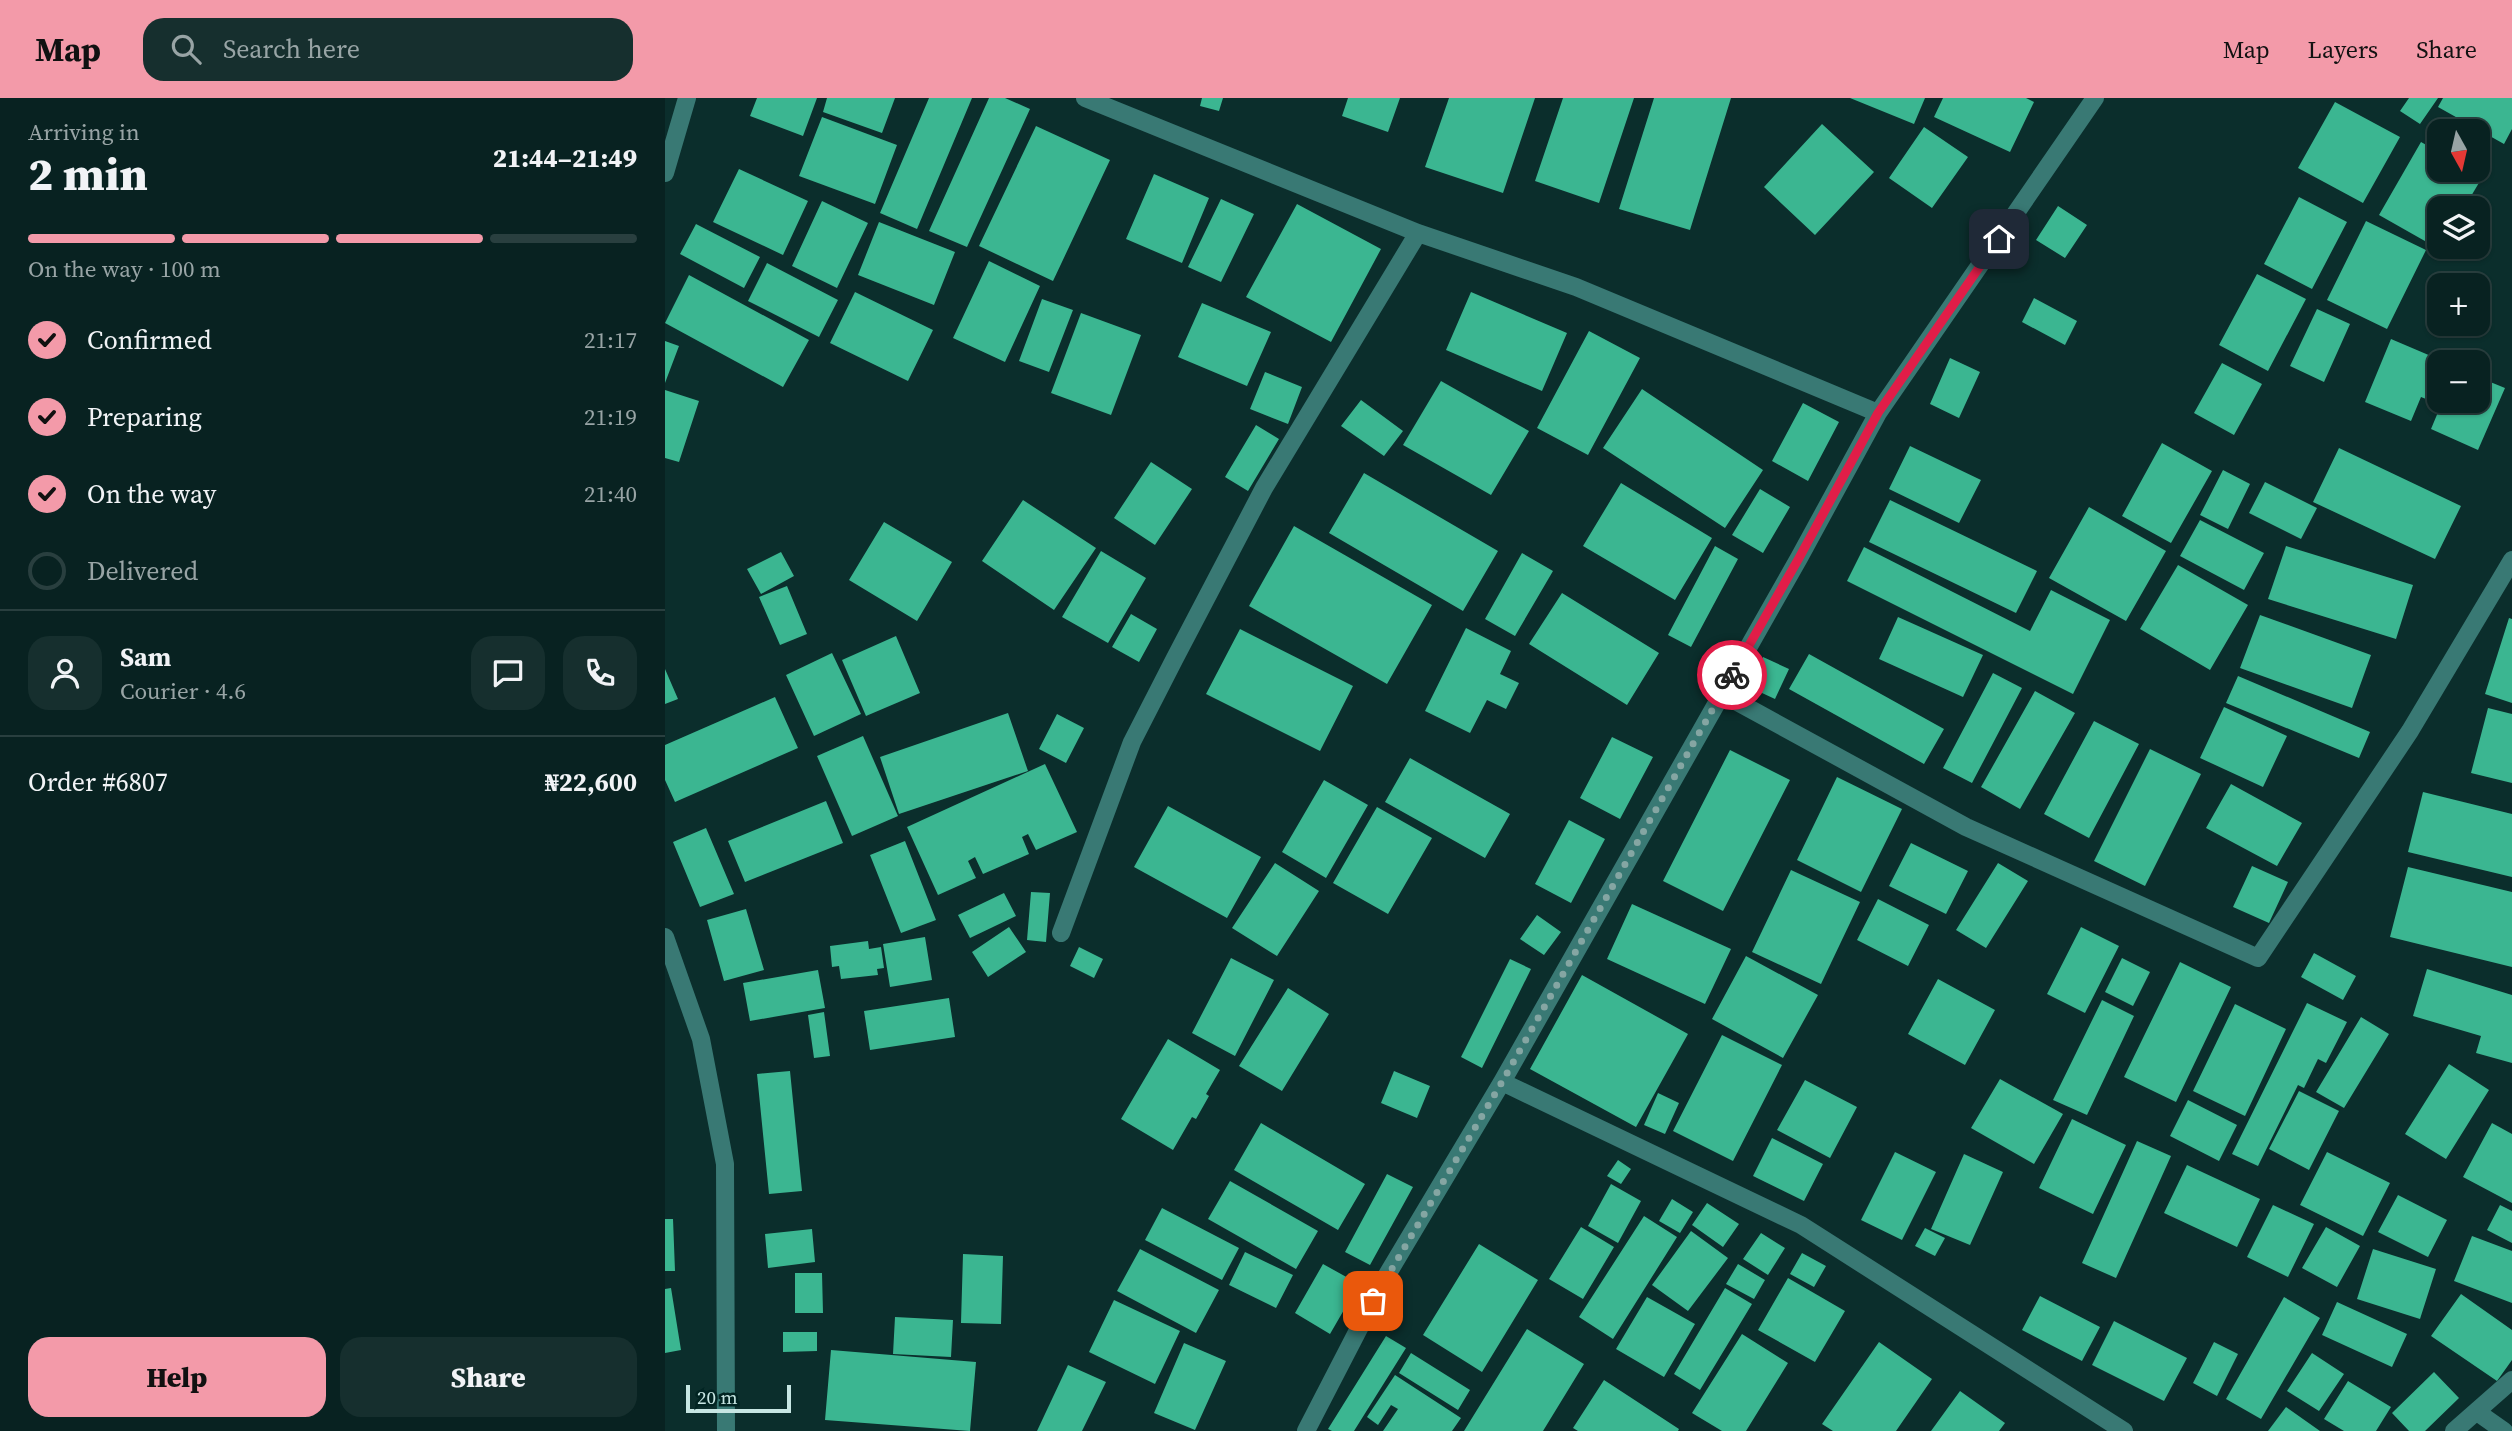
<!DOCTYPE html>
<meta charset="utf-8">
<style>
body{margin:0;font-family:"Source Serif 4",serif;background:#162f2e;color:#f1f3f6;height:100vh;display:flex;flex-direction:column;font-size:26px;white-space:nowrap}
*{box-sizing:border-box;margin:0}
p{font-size:23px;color:#98a4a5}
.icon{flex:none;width:38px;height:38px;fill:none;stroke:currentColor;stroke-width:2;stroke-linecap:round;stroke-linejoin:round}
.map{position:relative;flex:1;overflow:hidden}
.sheet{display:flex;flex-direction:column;background:#082221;width:665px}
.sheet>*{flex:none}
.needle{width:46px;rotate:172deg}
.fabs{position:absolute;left:1762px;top:21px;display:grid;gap:14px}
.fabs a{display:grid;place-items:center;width:63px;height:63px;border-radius:14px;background:#082221;box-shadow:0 2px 5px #0004,0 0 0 2px #293f3f;font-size:35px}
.scale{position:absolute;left:21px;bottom:18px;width:105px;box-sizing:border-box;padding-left:7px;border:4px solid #c7e6e3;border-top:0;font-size:19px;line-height:24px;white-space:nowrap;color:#c7e6e3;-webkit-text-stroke:5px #012422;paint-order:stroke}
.pin{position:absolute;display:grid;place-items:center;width:60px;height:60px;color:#fff;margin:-30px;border-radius:14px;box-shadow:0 4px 10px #0006}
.courier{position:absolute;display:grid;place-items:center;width:70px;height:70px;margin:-35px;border:5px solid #e11d48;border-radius:50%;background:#fff;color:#222;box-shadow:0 2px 9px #0007}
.overview em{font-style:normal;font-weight:800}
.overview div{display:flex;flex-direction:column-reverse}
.overview{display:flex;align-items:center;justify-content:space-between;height:119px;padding:0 28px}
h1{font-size:46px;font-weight:800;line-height:52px}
.bar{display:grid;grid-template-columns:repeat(4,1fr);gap:10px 7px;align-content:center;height:84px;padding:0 28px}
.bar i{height:9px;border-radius:5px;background:#293f3f}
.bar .current{background:#f39aa9}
.bar p{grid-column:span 4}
.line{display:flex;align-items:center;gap:18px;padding:0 28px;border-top:2px solid #293f3f}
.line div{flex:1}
.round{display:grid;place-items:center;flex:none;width:74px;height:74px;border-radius:21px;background:#162f2e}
ol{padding:0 28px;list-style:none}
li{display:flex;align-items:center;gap:21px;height:77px}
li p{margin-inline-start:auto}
li .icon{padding:7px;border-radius:50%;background:#f39aa9;color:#111;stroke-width:4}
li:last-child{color:#98a4a5}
li i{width:38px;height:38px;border:4px solid #293f3f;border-radius:50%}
.button{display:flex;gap:14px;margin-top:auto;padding:14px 28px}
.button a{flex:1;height:80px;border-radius:21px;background:#f39aa9;color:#111;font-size:28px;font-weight:800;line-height:80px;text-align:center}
.button a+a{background:#162f2e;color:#f1f3f6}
header{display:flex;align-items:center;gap:42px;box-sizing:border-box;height:98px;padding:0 35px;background:#f39aa9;color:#111}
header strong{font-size:33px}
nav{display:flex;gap:38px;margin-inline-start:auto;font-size:24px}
.search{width:490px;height:63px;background:#162f2e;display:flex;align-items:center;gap:18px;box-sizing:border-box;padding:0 24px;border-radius:21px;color:#98a4a5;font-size:26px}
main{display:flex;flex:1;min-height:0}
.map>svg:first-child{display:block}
.building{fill:#3bb691}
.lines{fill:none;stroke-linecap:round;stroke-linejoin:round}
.minor{stroke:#397974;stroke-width:18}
.done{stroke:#85a6a3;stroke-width:7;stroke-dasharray:0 12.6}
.route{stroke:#e11d48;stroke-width:9}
</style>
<header>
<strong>Map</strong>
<div class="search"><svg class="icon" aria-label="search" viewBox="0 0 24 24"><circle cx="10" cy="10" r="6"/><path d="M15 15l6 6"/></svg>Search here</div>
<nav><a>Map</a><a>Layers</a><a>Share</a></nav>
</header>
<main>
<section class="sheet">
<div class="overview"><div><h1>2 min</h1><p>Arriving in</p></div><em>21:44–21:49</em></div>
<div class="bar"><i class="current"></i><i class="current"></i><i class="current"></i><i></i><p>On the way · 100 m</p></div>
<ol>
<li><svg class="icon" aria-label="check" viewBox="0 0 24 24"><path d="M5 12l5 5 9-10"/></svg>Confirmed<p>21:17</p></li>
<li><svg class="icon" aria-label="check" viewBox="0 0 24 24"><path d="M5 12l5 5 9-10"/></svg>Preparing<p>21:19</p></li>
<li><svg class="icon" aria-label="check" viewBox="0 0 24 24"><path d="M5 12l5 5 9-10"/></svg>On the way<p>21:40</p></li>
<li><i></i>Delivered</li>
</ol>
<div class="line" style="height:126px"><a class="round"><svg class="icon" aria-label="person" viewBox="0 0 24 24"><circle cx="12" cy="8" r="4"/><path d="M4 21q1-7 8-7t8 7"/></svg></a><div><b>Sam</b><p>Courier · 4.6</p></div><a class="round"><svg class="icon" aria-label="chat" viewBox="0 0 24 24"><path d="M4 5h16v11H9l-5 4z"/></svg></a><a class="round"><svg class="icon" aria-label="phone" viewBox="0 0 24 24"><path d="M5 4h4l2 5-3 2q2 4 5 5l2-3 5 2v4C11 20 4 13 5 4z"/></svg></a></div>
<div class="line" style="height:91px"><div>Order #6807</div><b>₦22,600</b></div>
<div class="button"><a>Help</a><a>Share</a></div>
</section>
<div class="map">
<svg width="1847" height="1333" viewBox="0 0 1847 1333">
<rect width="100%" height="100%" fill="#0b2e2c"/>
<path class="building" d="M92,0h60l-14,38 -53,-20z
M162,0h68l-13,35 -59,-21z
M264,0h43l-55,131 -37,-16z
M324,0h16l25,11 -63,138 -38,-16z
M537,0h21l-4,13 -19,-5z
M683,0h52l-12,34 -46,-16z
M784,0h86l-32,95 -78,-26z
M898,0h71l-35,105 -64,-22z
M989,0h77l-41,132 -71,-21z
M1185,0h75l-11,26z
M1278,0h83l8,4 -24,50 -76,-35z
M1744,0h29l-18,26 -20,-13z
M1778,0h69v31l-8,15 -66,-37z
M1670,4l65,35 -37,66 -65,-35z
M157,19l75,28 -22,59 -76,-28z
M1157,26l52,48 -59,63 -51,-48z
M371,28l74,34 -57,121 -74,-35z
M1259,29l44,30 -36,51 -43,-30z
M1756,44l18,10v18h32l12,6 -19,32h-25v41l-60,-34z
M74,71l69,32 -25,54 -70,-33z
M489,76l55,24 -27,65 -56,-24z
M1634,99l48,25 -35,67 -48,-25z
M556,101l33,15 -33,68 -33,-15z
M157,103l46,22 -31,65 -45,-22z
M632,106l84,45 -50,93 -85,-45z
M1393,108l29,19 -22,33 -29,-18z
M1701,123l60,29 -39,79 -60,-29z
M214,124l76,30 -21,53 -76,-30z
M31,126l64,33 -16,31 -64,-34z
M324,163l51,25 -35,76 -52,-24z
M102,165l71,37 -19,37 -71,-36z
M1592,176l49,25 -38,72 -49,-26z
M24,177l120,65 -26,47 -118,-64z
M190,194l78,38 -25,51 -78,-38z
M806,194l96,41 -25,58 -96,-41z
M1369,200l43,23 -12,24 -43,-23z
M377,201l31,11 -24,62 -30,-11z
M537,205l69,29 -24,54 -69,-29z
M1652,211l33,15 -26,58 -34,-16z
M416,215l60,22 -30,80 -60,-22z
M924,233l51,27 -52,97 -51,-27z
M1726,241l54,23h-6v39h39v-24l27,11 -27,62 -47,-21 10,-24 -20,-8 -10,24 -46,-19z
M0,243l14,5 -14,37z
M1285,260l30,14 -21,46 -29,-14z
M1557,265l40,21 -28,51 -40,-22z
M600,274l37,15 -14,37 -38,-15z
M776,283l88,50 -38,64 -88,-50z
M977,291l121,81 -38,58 -122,-80z
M0,292l34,11 -20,61 -14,-4z
M696,302l42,31 -19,25 -43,-30z
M1138,305l36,19 -31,59 -36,-20z
M591,327l23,14 -31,52 -23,-14z
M1497,345l50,28 -41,72 -49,-27z
M1245,348l71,34 -22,43 -70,-34z
M1674,350l122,58 -26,53 -122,-57z
M486,364l41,27 -37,56 -41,-27z
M1558,372l27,14 -22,45 -28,-14z
M699,375l134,78 -35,60 -134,-78z
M1600,384l52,26 -16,31 -52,-26z
M956,385l91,55 -37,62 -92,-54z
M1095,391l30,18 -27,46 -31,-18z
M358,402l73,48 -42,62 -72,-49z
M1225,402l147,71 -21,42 -147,-71z
M1424,409l77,44 -40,70 -77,-43z
M1535,422l64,33 -20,37 -64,-34z
M219,424l68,40 -35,59 -68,-41z
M629,428l138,79 -45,79 -138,-78z
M1050,448l23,13 -47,88 -23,-12z
M1621,448l127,39 -17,54 -128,-40z
M1199,449l166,84 21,-41 59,30 -37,74 -226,-113z
M436,453l45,27 -38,65 -46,-26z
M116,454l13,24 -33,18 -14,-25z
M857,455l31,18 -38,65 -30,-17z
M1513,467l70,40 -38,65 -70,-41z
M122,488l20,48 -27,11 -21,-48z
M897,495l97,60 -32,52 -98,-61z
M466,516l26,15 -18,33 -27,-15z
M1595,517l111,40 -19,53 -112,-40z
M1233,519l85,38 -20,42 -84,-38z
M1844,520l3,1v84l-27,-9z
M801,530l45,23 -11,23 19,9 -13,26 -19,-9 -17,33 -45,-22z
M575,531l113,57 -33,65 -114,-57z
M231,538l24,57 -54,23 -24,-56z
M167,555l29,61 -47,22 -28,-61z
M1144,556l135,75 -20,35 -135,-75z
M1098,559l26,12 -14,30 -26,-12z
M0,571l13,30 -13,5z
M1328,575l29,15 -50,95 -29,-15z
M1573,578l132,56 -11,26 -133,-55z
M1370,593l40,22 -55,96 -39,-22z
M110,599l23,51 -123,54 -10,-22v-35z
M1559,609l63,29 -24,51 -63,-29z
M1823,610l24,6v69l-41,-10z
M343,615l20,58 -129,43 -19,-57z
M392,616l27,14 -18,35 -27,-14z
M1429,623l45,23 -50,94 -45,-24z
M198,638l35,80 -46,20 -35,-80z
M947,639l41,20 -33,62 -40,-21z
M1485,651l51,25 -56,112 -51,-25z
M1065,652l60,30 -67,131 -60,-30z
M745,660l100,56 -25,44 -100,-56z
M380,666l32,68 -41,18 -8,-16 -6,3 7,17 -46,20 -8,-17 -7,4 8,17 -38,17 -31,-68z
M1172,679l65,32 -41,83 -64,-32z
M659,682l44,25 -42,73 -44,-26z
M1566,686l71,39 -25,43 -71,-38z
M1758,694l89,22v63l-104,-25z
M161,703l17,42 -98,39 -17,-41z
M503,708l93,51 -34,61 -93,-51z
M712,709l55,31 -44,76 -55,-31z
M904,722l36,19 -34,64 -36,-19z
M41,730l28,66 -34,13 -27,-65z
M240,743l31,79 -35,13 -31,-78z
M1246,745l57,28 -22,43 -57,-28z
M610,765l44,28 -42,65 -45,-28z
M1333,765l30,18 -42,67 -30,-18z
M1587,768l36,16 -19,41 -36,-16z
M1743,769l104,25v75l-122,-30z
M1126,772l69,32 -39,82 -69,-32z
M366,794l19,1 -4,49 -19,-2z
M339,795l12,23 -46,22 -12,-23z
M1213,801l51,26 -21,41 -51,-26z
M967,806l99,45 -26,55 -98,-45z
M81,811l18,61 -40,11 -17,-61z
M872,817l24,17 -17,23 -24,-16z
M344,829l17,25 -38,25 -16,-25z
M1416,829l38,19 -34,67 -38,-19z
M260,839l7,43 -42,7 -7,-43z
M203,843l1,8 12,-2 3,21 -7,1 1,6 -37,4 -2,-13 -7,1 -2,-21z
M414,849l24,12 -9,19 -24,-12z
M1649,855l42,23 -13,24 -42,-23z
M1081,858l72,39 -35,63 -71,-39z
M566,860l43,22 -39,76 -43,-23z
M1457,860l28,14 -17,34 -28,-14z
M845,861l21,10 -49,99 -21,-11z
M1515,864l51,25 -55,115 -52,-25z
M1762,871l85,26v68l-36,-10 5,-17 -68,-20z
M153,872l7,38 -75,13 -7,-38z
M917,877l106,59 -52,93 -106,-58z
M1273,881l57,31 -30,55 -57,-31z
M623,890l41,26 -47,77 -43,-25z
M284,900l6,39 -85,13 -6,-39z
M1437,902l32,16 -47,99 -34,-15z
M1642,905l40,19 -21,41 -8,-4 -14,29 -6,-3 -40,81 -26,-12z
M1570,906l51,25 -41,87 -52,-25z
M159,914l6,44 -16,2 -6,-43z
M1696,919l28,17 -45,74 -28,-16z
M1057,937l60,30 -49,96 -60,-30z
M503,941l52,31 -14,24 3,2 -13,23 -4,-2 -19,33 -52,-31z
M1784,966l40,26 -43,69 -41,-25z
M125,973l12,120 -33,3 -12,-120z
M729,973l36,15 -13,32 -36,-15z
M1335,981l63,35 -29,50 -63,-36z
M1140,982l52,27 -27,51 -53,-28z
M1634,993l40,20 -30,59 -40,-21z
M993,995l21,10 -14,31 -21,-9z
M1523,1002l49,25 -18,36 -49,-25z
M1407,1021l54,26 -33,69 -54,-26z
M596,1025l104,61 -27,46 -104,-60z
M1827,1025l20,11v69l-49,-26z
M1107,1040l51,26 -19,37 -51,-25z
M1472,1043l34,15 -55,122 -34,-15z
M1230,1054l41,20 -34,68 -41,-20z
M1662,1054l63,31 -27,53 -63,-31z
M1299,1056l39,18 -33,73 -39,-16z
M953,1062l13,9 -10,15 -14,-8z
M1522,1067l73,34 -23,48 -73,-34z
M722,1076l26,13 -43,78 -25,-13z
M565,1083l88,50 -22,38 -88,-50z
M946,1086l30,17 -23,42 -30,-17z
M1733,1097l49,25 -19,37 -50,-25z
M1007,1101l21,13 -13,21 -21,-12z
M1042,1105l32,21 -16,23 -31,-22z
M1608,1107l41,19 -26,53 -41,-20z
M1835,1107l12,6v32l-25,-13z
M497,1110l77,40 -17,32 -77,-40z
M979,1118l33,21 -64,102 -34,-22z
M0,1121h8l2,52h-10z
M916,1129l33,20 -31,52 -34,-20z
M1661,1129l34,19 -23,41 -35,-19z
M1260,1130l20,10 -10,18 -20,-10z
M147,1131l3,33 -47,6 -3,-34z
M1026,1133l37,27 -40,53 -36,-26z
M1096,1135l24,15 -17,27 -25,-16z
M1807,1138l40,15v52l-58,-22z
M814,1146l59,36 -56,92 -59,-37z
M475,1151l79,41 -23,43 -79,-42z
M1708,1151l63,20 -16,50 -63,-20z
M580,1154l48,23 -17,33 -47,-23z
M1137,1155l24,13 -12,21 -24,-13z
M298,1156l40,2 -2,68 -40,-1z
M658,1166l36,20 -29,50 -35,-21z
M1073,1166l27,16 -11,19 -28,-15z
M130,1175h27l1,40h-28z
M1123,1180l57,33 -30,51 -57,-32z
M6,1190l10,62 -16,3v-64z
M1060,1190l27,16 -52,86 -26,-16z
M1796,1196l51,36v30l-15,21 -66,-45z
M1375,1198l60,31 -18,34 -60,-31z
M982,1199l48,27 -31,53 -48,-28z
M1619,1199l36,21 -59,101 -35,-20z
M449,1202l66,31 -25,53 -66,-32z
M1672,1204l70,32 -15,33 -70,-32z
M230,1219l58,3 -2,37 -58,-3z
M1449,1223l73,37 -23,43 -72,-36z
M862,1231l57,35 -41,67h-79z
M118,1234h34v19l-34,1z
M1077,1236l46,29 -42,68h-24l-30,-18z
M721,1238l20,12 -52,83h-22l-4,-2z
M1214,1244l53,37 -36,52h-63l-11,-7z
M1549,1244l24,12 -21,42 -24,-13z
M519,1245l42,18 -31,69 -41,-17z
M166,1252l145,12 -6,69 -145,-11z
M746,1255l59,37 -12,20 -59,-37z
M1647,1255l32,21 -25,37 -32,-20z
M403,1267l38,17 -24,49h-45z
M1769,1274l25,26 -34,33h-16l-17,-18z
M730,1277l66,43 -9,13h-69l15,-22 -7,-4 -13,20 -11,-8z
M939,1282l75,49 -1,2h-100l-5,-3z
M1683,1283l43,26 -15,24h-32l-20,-12z
M1295,1293l45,32 -6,8h-68z
M1621,1309l34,24h-52z"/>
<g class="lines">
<path class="minor" d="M420,0l333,135 158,54 302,126
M0,75l22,-75
M1056,595l245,134 292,131 152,-227 102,-171
M396,835l71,-191 43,-84 89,-170 154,-255
M0,839l36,102 24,125 1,267
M837,984l299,143 323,206
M1812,1314l27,19
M641,1333l78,-151 118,-198 297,-524 79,-145 217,-315
M1789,1333l58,-51"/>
</g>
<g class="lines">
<path class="done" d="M708,1203l129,-219 230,-407"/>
<path class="route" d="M1067,577l67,-117 79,-145 121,-174"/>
</g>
</svg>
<div class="fabs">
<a><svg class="needle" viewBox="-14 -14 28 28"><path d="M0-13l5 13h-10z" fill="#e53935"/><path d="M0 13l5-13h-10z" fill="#98a4a5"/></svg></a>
<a><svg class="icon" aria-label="layers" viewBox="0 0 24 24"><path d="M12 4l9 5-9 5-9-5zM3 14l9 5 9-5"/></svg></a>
<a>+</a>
<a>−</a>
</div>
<div class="scale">20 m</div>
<div class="pin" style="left:708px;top:1203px;background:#ea580c"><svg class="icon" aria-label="bag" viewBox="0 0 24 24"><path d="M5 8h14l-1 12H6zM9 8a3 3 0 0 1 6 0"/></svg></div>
<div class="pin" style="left:1334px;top:141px;background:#1f2937"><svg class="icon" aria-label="home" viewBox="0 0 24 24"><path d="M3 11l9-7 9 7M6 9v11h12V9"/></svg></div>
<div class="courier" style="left:1067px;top:577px"><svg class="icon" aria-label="bike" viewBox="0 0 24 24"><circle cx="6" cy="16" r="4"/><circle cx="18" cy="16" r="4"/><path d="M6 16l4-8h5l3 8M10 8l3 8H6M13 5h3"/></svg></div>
</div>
</main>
